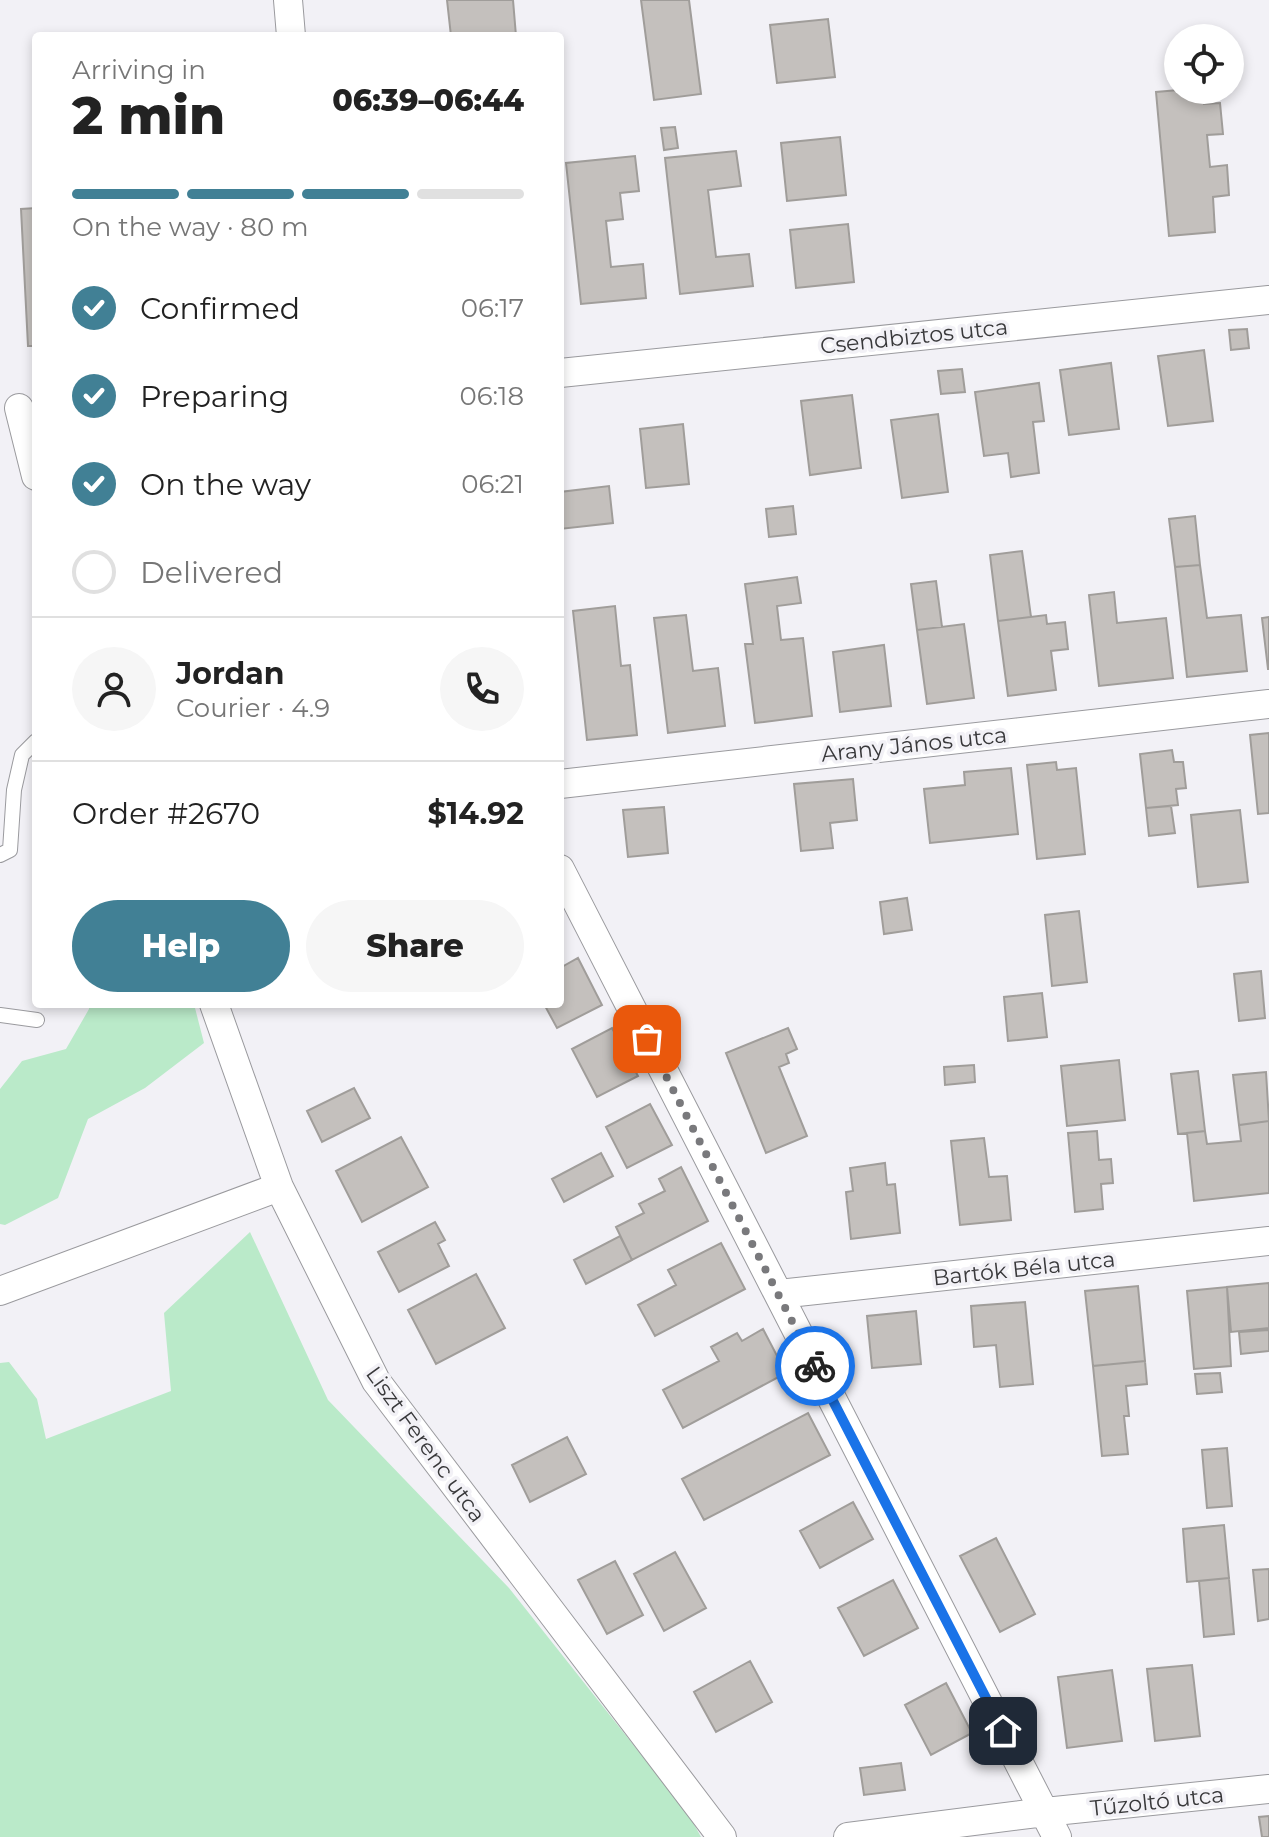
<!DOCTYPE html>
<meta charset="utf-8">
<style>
body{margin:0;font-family:Montserrat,sans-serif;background:#f6f6f6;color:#222;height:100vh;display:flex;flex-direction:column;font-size:30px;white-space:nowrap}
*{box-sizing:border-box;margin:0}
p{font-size:26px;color:#767676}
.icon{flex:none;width:44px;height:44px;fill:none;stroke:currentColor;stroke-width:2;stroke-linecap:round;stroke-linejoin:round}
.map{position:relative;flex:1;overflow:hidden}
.sheet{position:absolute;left:32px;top:32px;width:532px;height:976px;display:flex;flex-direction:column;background:#fff;border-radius:8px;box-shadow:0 4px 12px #0003}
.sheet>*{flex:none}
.controls{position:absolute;left:1164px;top:24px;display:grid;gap:16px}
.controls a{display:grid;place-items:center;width:80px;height:80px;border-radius:50%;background:#fff;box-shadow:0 4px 12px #0003;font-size:40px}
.pin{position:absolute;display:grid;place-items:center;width:68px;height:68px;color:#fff;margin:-34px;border-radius:16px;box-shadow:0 4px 12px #0006}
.courier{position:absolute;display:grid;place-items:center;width:80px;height:80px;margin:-40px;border:6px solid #1a73e8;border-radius:50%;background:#fff;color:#222;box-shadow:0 2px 10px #0007}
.head em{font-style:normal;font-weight:800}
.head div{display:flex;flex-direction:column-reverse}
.head{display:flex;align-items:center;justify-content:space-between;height:136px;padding:0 40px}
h1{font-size:52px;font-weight:800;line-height:60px}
.bar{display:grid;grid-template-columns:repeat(4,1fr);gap:12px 8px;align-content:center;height:96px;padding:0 40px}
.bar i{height:10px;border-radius:6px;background:#e0e0e0}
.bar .selected{background:#418095}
.bar p{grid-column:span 4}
.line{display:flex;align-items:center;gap:20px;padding:0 40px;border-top:2px solid #e0e0e0}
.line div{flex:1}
.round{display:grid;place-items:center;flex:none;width:84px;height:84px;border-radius:42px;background:#f6f6f6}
ol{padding:0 40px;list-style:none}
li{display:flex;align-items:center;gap:24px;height:88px}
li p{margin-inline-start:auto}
li .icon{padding:8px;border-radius:50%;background:#418095;color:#fff;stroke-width:4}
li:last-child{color:#767676}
li i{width:44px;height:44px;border:4px solid #e0e0e0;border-radius:50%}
.button{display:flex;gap:16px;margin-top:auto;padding:16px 40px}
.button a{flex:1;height:92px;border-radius:48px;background:#418095;color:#fff;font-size:32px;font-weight:800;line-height:92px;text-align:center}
.button a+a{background:#f6f6f6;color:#222}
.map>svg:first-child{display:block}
.green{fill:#baeac9}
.building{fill:#c4c0bd;stroke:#a09d9a;stroke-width:2}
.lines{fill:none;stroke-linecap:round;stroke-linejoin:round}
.service-casing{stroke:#9a9a9e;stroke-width:16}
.minor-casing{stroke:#9a9a9e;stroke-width:30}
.service{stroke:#fff;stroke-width:14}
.minor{stroke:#fff;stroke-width:28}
.done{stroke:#79797c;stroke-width:8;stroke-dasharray:0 14.4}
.route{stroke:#1a73e8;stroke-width:10}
.labels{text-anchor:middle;stroke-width:7;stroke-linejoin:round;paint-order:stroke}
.street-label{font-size:22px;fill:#38383a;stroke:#f2f1f6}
</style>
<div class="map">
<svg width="1269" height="1837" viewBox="0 0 1269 1837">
<rect width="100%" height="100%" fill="#f2f1f6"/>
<path class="green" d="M89,1004h105l10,39 -59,45 -57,31 -30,79 -53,27 -5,-1v-135l22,-28 44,-12 23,-40z
M250,1232l78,168 181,188 180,227 12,22h-701v-474l9,-1 28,37 9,40 125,-48 -7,-78z"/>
<path class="building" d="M447,0h66l3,36h-65z
M641,0h48l12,94 -47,6z
M828,19l7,58 -58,6 -7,-58z
M1179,90h24l1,14 16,-1 3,31 -16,1 3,32 17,-2 2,30 -16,2 2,35 -46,4 -13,-144z
M675,127l3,21 -14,2 -3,-22z
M840,137l6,58 -59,6 -6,-58z
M736,151l5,35 -33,4 8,67 33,-3 4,32 -73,8 -15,-136z
M635,156l4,35 -19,2 3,26 -17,2 5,46 32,-3 3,34 -65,6 -15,-141z
M36,208v138h-8l-7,-137z
M848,224l6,58 -58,6 -6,-58z
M1247,329l2,19 -18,2 -2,-20z
M1204,350l9,71 -45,5 -10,-70z
M1111,363l8,66 -50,6 -9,-65z
M962,369l3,23 -24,2 -3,-23z
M1039,383l5,38 -11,1 6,51 -28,4 -3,-24 -24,3 -9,-64z
M852,395l9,73 -51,7 -9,-74z
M938,414l10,78 -46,6 -11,-78z
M683,424l6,60 -43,4 -6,-59z
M609,486l4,37 -53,6v-37z
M793,506l3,28 -27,3 -3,-28z
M1195,516l5,49 -25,2 -6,-48z
M1022,551l9,66 -33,4 -8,-66z
M1200,565l7,53 34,-3 6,56 -60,6 -12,-110z
M797,577l4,26 -24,3 4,34 22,-2 9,78 -57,7 -10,-79h8l-8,-60z
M936,581l6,46 -25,3 -6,-46z
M1114,592l3,31 49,-5 7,60 -74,8 -10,-91z
M615,606l6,60 9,-1 7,70 -50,5 -14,-129z
M686,615l7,56 25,-3 7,58 -57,7 -14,-115z
M1046,615l1,9 18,-2 3,27 -17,2 5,39 -48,6 -10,-75z
M1269,617v52h-1l-6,-51z
M964,624l10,74 -47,6 -10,-74z
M884,645l7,61 -51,6 -7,-60z
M1269,733v80l-11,1 -8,-79z
M1172,750l2,12h9l3,26 -10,1 2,16 -32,3 -6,-54z
M1056,762l1,8 19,-2 9,86 -48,5 -10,-94z
M1011,768l7,66 -88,9 -6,-54 41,-4 -1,-13z
M853,779l4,41 -27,3 3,25 -32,3 -7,-67z
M1171,806l4,27 -26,3 -3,-28z
M664,807l4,46 -40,4 -5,-47z
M1240,810l8,72 -50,5 -7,-72z
M907,898l5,32 -28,4 -4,-32z
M1079,911l8,71 -35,4 -7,-71z
M578,958l24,47 -45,23 -13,-24h16v-36z
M1261,971l4,47 -26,3 -5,-47z
M1042,993l5,44 -39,4 -4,-44z
M612,1028l26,48 -41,21 -25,-48z
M788,1028l9,21 -11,5 3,9 -10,4 28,69 -41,17 -40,-100z
M1119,1060l6,60 -58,6 -6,-60z
M974,1065l1,17 -30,3 -1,-18z
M1198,1071l7,60 -27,3 -7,-60z
M1266,1072l3,49 -30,4 -6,-50z
M354,1088l16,30 -48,24 -15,-31z
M650,1104l22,41 -45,23 -21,-41z
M1269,1121v72l-75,8 -7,-68 18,-2 2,13 34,-3 -2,-16z
M1097,1131l2,29 12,-1 2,24 -12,1 2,25 -28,3 -7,-79z
M401,1137l27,50 -66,35 -26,-51z
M984,1138l5,39 18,-1 4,44 -51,5 -9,-84z
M601,1153l12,23 -49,26 -12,-23z
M885,1163l2,22 8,-1 5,49 -49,6 -5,-47 7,-1 -3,-23z
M681,1167l27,54 -76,39 -16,-33 28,-14 -5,-9 26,-13 -6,-12z
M435,1222l10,18 -7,4 11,22 -50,26 -21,-40z
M620,1236l12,24 -46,24 -12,-24z
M721,1243l24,46 -90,47 -17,-31 38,-20 -8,-15z
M476,1274l29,54 -69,36 -28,-54z
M1269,1283v45l-38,4 -4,-45z
M1138,1286l7,75 -52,5 -8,-75z
M1227,1287l4,79 -37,3 -7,-78z
M1025,1302l8,82 -33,3 -4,-42 -22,2 -3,-41z
M916,1311l5,53 -49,4 -5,-52z
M763,1329l23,44 -103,55 -20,-38 56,-29 -8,-14 26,-14 5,8z
M1269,1330v21l-28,3 -2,-22z
M1145,1361l2,23 -21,2 3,30h-5l4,38 -26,2 -9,-90z
M1220,1373l2,19 -25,2 -2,-20z
M808,1413l22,42 -126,65 -22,-41z
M567,1437l19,37 -56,28 -18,-37z
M1227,1448l5,58 -25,2 -5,-58z
M853,1502l20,37 -53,29 -20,-37z
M1224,1525l5,53 -42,4 -4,-53z
M996,1538l39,76 -35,18 -40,-76z
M675,1552l31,56 -42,23 -30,-57z
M615,1561l28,54 -36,19 -29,-54z
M1269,1569v50l-11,2 -5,-51z
M1229,1578l5,56 -30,3 -5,-56z
M893,1580l25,48 -54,28 -26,-48z
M750,1661l22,41 -56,30 -22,-40z
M1192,1665l8,71 -45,5 -8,-72z
M1112,1670l10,71 -55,7 -9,-71z
M946,1683l26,50 -41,22 -26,-50z
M901,1763l4,27 -41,5 -4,-27z
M1269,1816v21h-7l-3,-20z"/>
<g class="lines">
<g class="service-casing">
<path id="service" d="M0,855l10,-5 4,-60 8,-35 14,-14
M0,1015l37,5"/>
</g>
<g class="minor-casing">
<path id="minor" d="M288,0l3,36
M560,373l709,-73
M19,408l17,68
M560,784l709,-80
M560,869l497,968
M214,1004l65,183 97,194 346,456
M0,1291l279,-104
M779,1294l490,-53
M848,1837l197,-25 224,-23"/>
</g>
<use href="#service" class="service"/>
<use href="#minor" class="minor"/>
</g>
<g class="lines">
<path class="done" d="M647,1039l168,327"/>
<path class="route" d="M815,1366l188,365"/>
</g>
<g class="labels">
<g class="street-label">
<text transform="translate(914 336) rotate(-6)" y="8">Csendbiztos utca</text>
<text transform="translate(914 744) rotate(-6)" y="8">Arany János utca</text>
<text transform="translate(1024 1268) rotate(-6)" y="8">Bartók Béla utca</text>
<text transform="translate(426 1444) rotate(54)" y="8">Liszt Ferenc utca</text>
<text transform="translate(1157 1801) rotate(-6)" y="8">Tűzoltó utca</text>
</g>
</g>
</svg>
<div class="controls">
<a><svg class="icon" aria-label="locate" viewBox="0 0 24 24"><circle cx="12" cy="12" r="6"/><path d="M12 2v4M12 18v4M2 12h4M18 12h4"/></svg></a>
</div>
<div class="pin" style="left:647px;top:1039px;background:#ea580c"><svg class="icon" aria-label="bag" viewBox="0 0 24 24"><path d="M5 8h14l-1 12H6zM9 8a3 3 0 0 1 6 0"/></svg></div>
<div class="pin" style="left:1003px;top:1731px;background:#1f2937"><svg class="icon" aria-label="home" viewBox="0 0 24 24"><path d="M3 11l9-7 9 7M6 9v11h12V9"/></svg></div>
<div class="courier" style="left:815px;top:1366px"><svg class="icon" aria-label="bike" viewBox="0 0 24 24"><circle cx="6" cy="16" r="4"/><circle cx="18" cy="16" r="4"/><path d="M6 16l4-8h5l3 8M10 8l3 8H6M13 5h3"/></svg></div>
<section class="sheet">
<div class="head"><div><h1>2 min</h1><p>Arriving in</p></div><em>06:39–06:44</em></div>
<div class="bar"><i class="selected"></i><i class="selected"></i><i class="selected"></i><i></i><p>On the way · 80 m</p></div>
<ol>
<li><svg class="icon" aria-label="check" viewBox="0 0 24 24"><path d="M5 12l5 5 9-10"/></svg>Confirmed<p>06:17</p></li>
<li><svg class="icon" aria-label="check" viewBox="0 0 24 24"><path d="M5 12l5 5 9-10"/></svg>Preparing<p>06:18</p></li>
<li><svg class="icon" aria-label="check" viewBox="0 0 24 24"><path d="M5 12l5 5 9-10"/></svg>On the way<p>06:21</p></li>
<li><i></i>Delivered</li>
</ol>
<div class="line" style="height:144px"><a class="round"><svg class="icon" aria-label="person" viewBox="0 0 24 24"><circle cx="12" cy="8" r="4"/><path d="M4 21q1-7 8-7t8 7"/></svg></a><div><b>Jordan</b><p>Courier · 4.9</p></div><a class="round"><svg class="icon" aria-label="phone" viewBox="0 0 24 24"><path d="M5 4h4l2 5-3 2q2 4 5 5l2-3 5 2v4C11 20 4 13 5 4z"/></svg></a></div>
<div class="line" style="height:104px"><div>Order #2670</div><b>$14.92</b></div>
<div class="button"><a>Help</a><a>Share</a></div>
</section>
</div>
